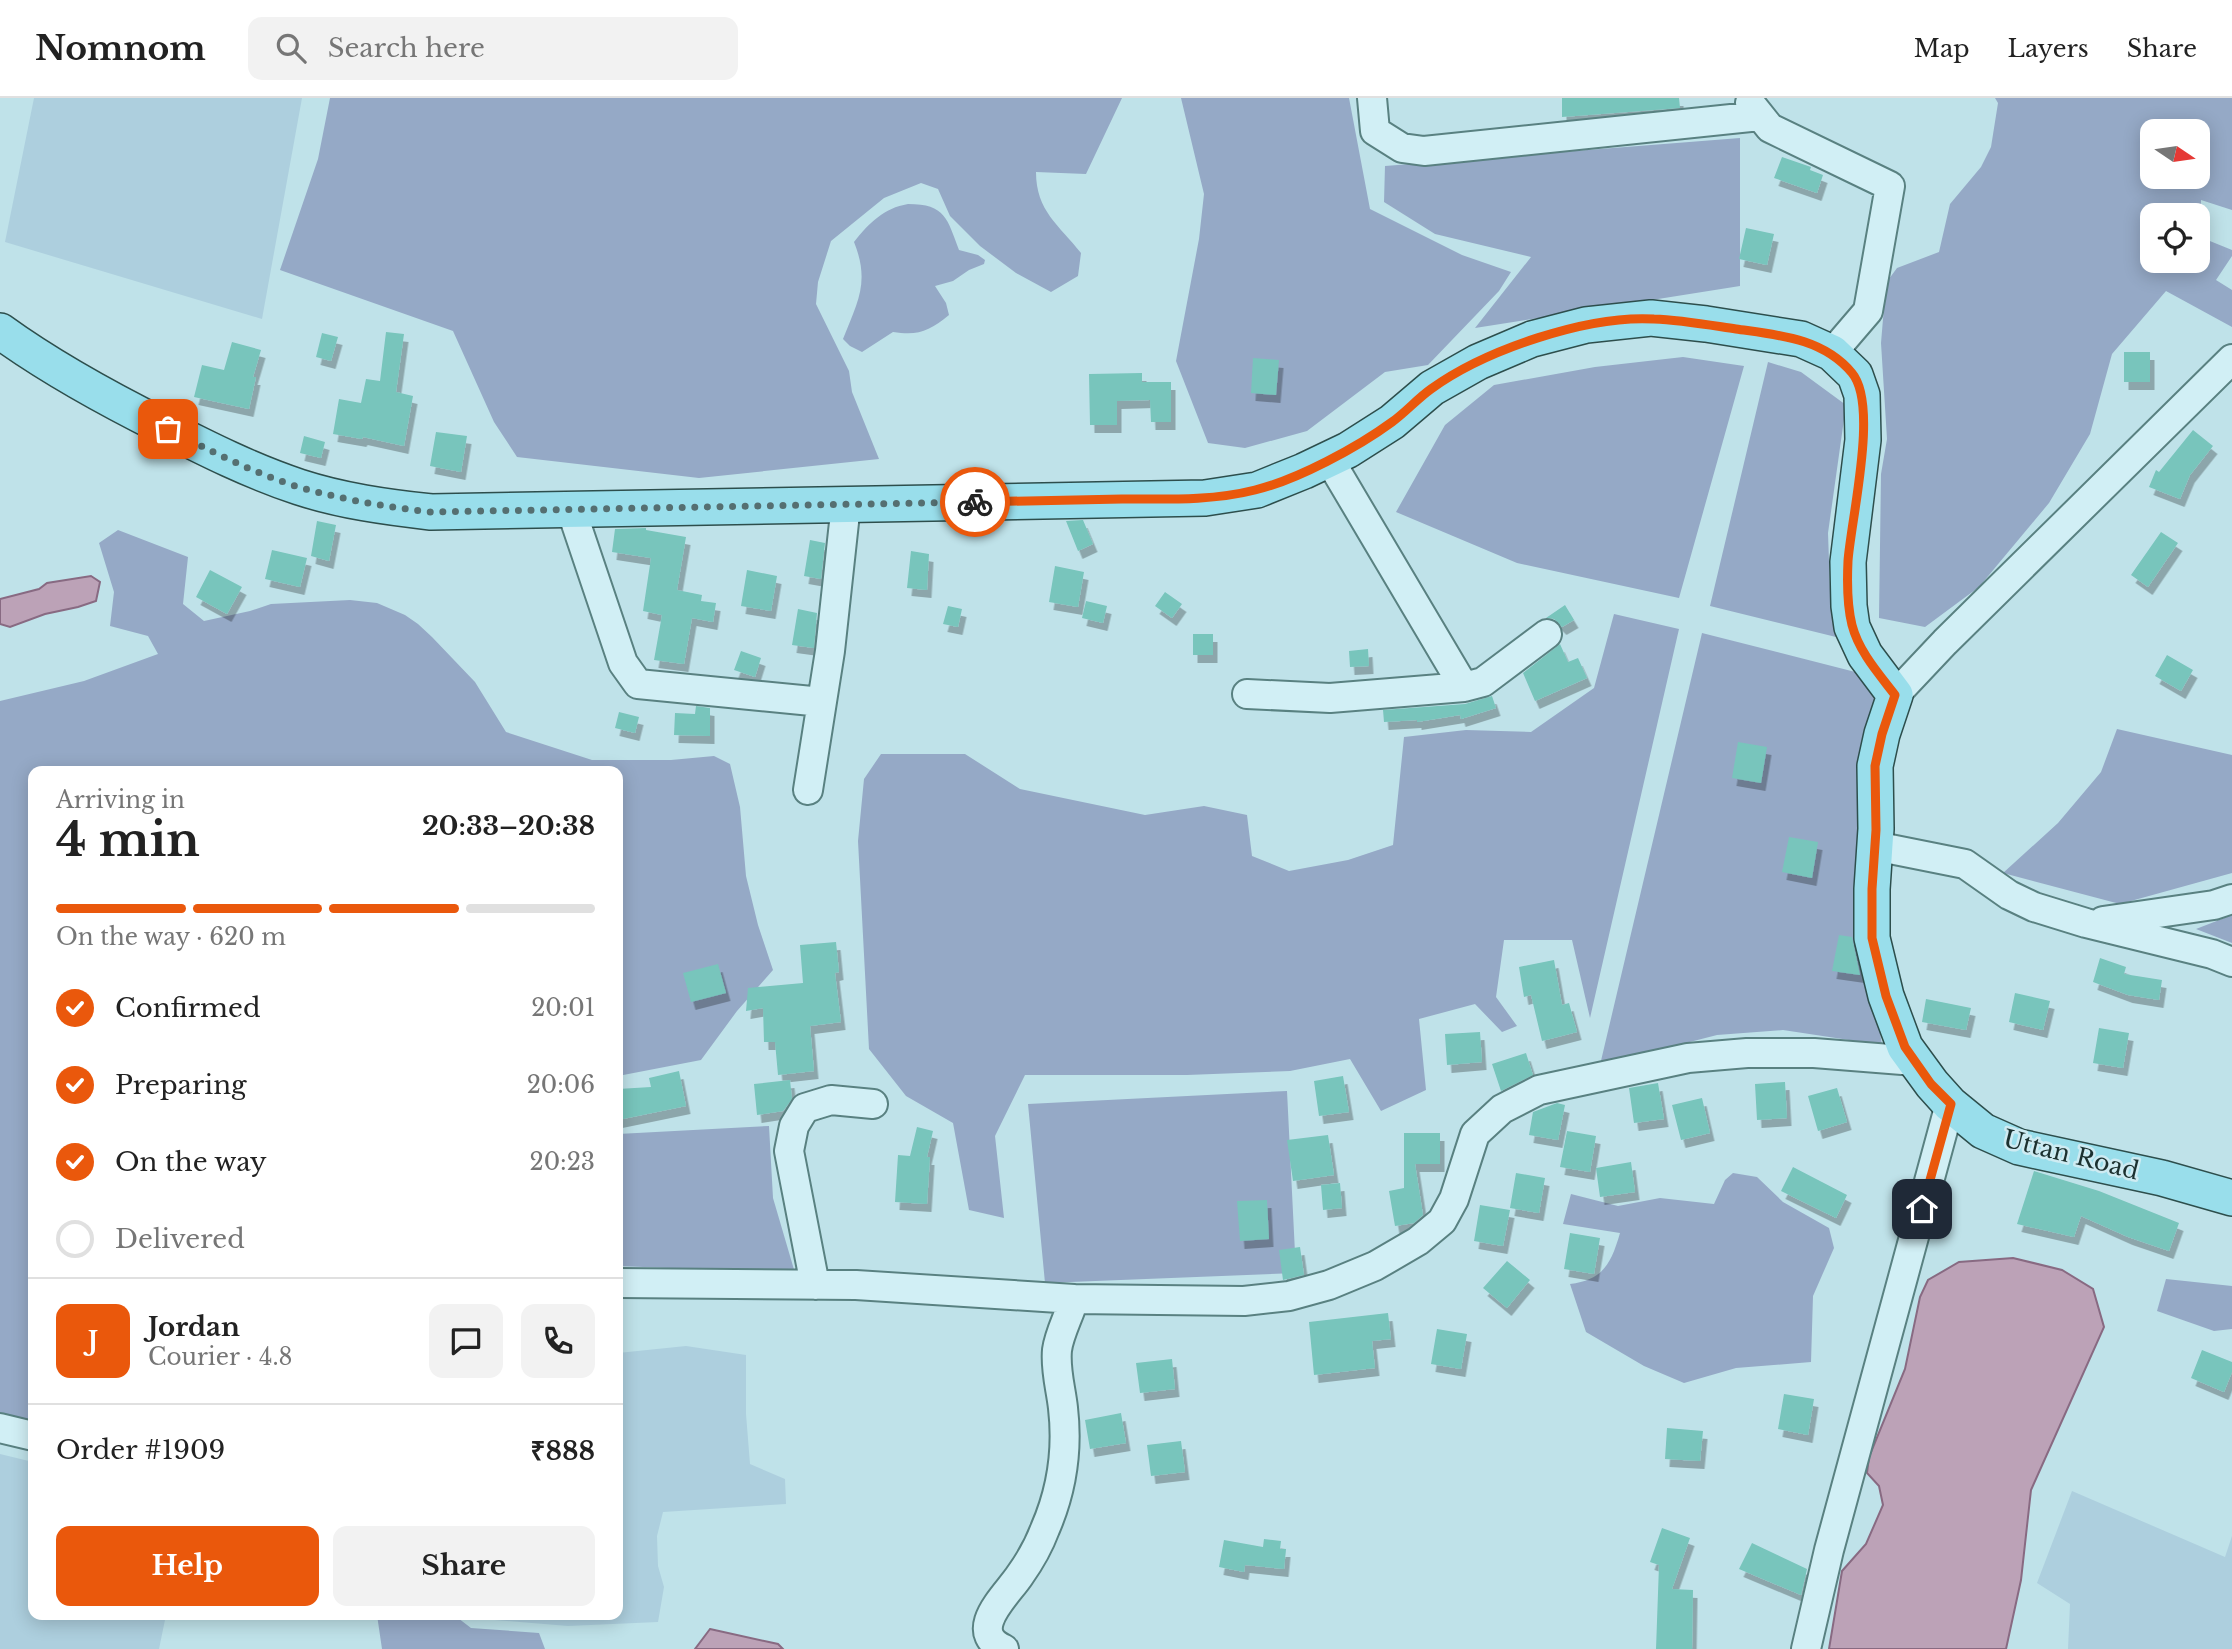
<!DOCTYPE html>
<meta charset="utf-8">
<style>
body{margin:0;font-family:"Libre Baskerville",serif;background:#f2f2f2;color:#222;height:100vh;display:flex;flex-direction:column;font-size:26px;white-space:nowrap}
*{box-sizing:border-box;margin:0}
p{font-size:23px;color:#767676}
.icon{flex:none;width:38px;height:38px;fill:none;stroke:currentColor;stroke-width:2;stroke-linecap:round;stroke-linejoin:round}
.map{position:relative;flex:1;overflow:hidden}
.panel{position:absolute;left:28px;top:668px;width:595px;height:854px;display:flex;flex-direction:column;background:#fff;border-radius:14px;box-shadow:0 4px 18px #0003}
.panel>*{flex:none}
.needle{width:46px;rotate:103deg}
.controls{position:absolute;left:2140px;top:21px;display:grid;gap:14px}
.controls a{display:grid;place-items:center;width:70px;height:70px;border-radius:14px;background:#fff;box-shadow:0 4px 18px #0003;font-size:35px}
.pin{position:absolute;display:grid;place-items:center;width:60px;height:60px;color:#fff;margin:-30px;border-radius:14px;box-shadow:0 4px 10px #0006}
.courier{position:absolute;display:grid;place-items:center;width:70px;height:70px;margin:-35px;border:5px solid #ea580c;border-radius:50%;background:#fff;color:#222;box-shadow:0 2px 9px #0007}
.head em{font-style:normal;font-weight:800}
.head div{display:flex;flex-direction:column-reverse}
.head{display:flex;align-items:center;justify-content:space-between;height:119px;padding:0 28px}
h1{font-size:46px;font-weight:800;line-height:52px}
.bar{display:grid;grid-template-columns:repeat(4,1fr);gap:10px 7px;align-content:center;height:84px;padding:0 28px}
.bar i{height:9px;border-radius:5px;background:#e0e0e0}
.bar .active{background:#ea580c}
.bar p{grid-column:span 4}
.line{display:flex;align-items:center;gap:18px;padding:0 28px;border-top:2px solid #e0e0e0}
.line div{flex:1}
.round{display:grid;place-items:center;flex:none;width:74px;height:74px;border-radius:14px;background:#f2f2f2}
ol{padding:0 28px;list-style:none}
li{display:flex;align-items:center;gap:21px;height:77px}
li p{margin-inline-start:auto}
li .icon{padding:7px;border-radius:50%;background:#ea580c;color:#fff;stroke-width:4}
li:last-child{color:#767676}
li i{width:38px;height:38px;border:4px solid #e0e0e0;border-radius:50%}
.action{display:flex;gap:14px;margin-top:auto;padding:14px 28px}
.action a{flex:1;height:80px;border-radius:14px;background:#ea580c;color:#fff;font-size:28px;font-weight:800;line-height:80px;text-align:center}
.action a+a{background:#f2f2f2;color:#222}
header{display:flex;align-items:center;gap:42px;box-sizing:border-box;height:98px;padding:0 35px;background:#fff;border-bottom:2px solid #e0e0e0}
header strong{font-size:33px}
nav{display:flex;gap:38px;margin-inline-start:auto;font-size:24px}
.search{width:490px;height:63px;background:#f2f2f2;display:flex;align-items:center;gap:18px;box-sizing:border-box;padding:0 24px;border-radius:14px;color:#767676;font-size:26px}
.map>svg:first-child{display:block}
.farmland{fill:#adcfde}
.green{fill:#95a9c6;fill-rule:evenodd}
.water{fill:#bca2b7;stroke:#886a82;stroke-width:2}
.building{fill:#78c5bc;filter:url(#shadow)}
.lines{fill:none;stroke-linecap:round;stroke-linejoin:round}
.minor-casing{stroke:#598181;stroke-width:32}
.major-casing{stroke:#2d4e4c;stroke-width:38}
.minor{stroke:#d1eff5;stroke-width:28}
.major{stroke:#99deeb;stroke-width:35}
.done{stroke:#556f71;stroke-width:7;stroke-dasharray:0 12.6}
.route{stroke:#ea580c;stroke-width:9}
.labels{text-anchor:middle;stroke-width:5;stroke-linejoin:round;paint-order:stroke}
.street-label{font-size:24px;fill:#1c3130;stroke:#ceebf2}
</style>
<header>
<strong>Nomnom</strong>
<div class="search"><svg class="icon" aria-label="search" viewBox="0 0 24 24"><circle cx="10" cy="10" r="6"/><path d="M15 15l6 6"/></svg>Search here</div>
<nav><a>Map</a><a>Layers</a><a>Share</a></nav>
</header>
<div class="map">
<svg width="2232" height="1551" viewBox="0 0 2232 1551">
<defs>
<filter id="shadow"><feDropShadow dx="4.5" dy="8" stdDeviation="0" flood-color="#0004"/></filter>
</defs>
<rect width="100%" height="100%" fill="#bfe2e9"/>
<path class="farmland" d="M34,0h268l-40,221 -257,-77z
M686,1248l60,9v59l4,50 35,15 1,25 -123,8 -6,24 1,30 6,21 -6,35 -90,4 -86,-7 -6,-4h142v-262z
M0,1356l33,8v153h133l-7,34h-159z
M2072,1393l153,66 7,-21v113h-164l2,-45 -33,-21z"/>
<path class="green" d="M330,0h792l-36,76 -50,-2c0,39 23,53 45,81l-3,23 -27,16 -35,-19 -36,-27 -30,-30 -12,-27 -17,-6 -37,15 -53,43 -13,41 -2,22 33,67 3,21 27,67 -180,19 -182,-21 -23,-35 -41,-91 -173,-61 38,-111z
M1181,0h168l21,111 92,46 49,17 -12,19 -71,74 -43,7 -78,59 -62,17 -37,-5 -32,-82 23,-122 5,-45z
M1995,0h237v112l-31,-10 -1,37 32,13v6l-16,24 16,10v37l-66,-36 -54,63 -22,80 -41,69 -70,84 -54,40 -46,-9 2,-144 6,-35 -6,-96 5,-60 11,-15 42,-16 11,-48 31,-37 10,-20 7,-44zM2152,33h46v46h-46zM2152,117h46v46h-46z
M1740,40v148l-265,42 56,-71 -96,-23 -51,-32 1,-36z
M908,106c38,0 39,15 51,46l19,5 7,5 -1,4 -15,6 -16,11 -18,5 11,17 3,12c-20,16 -30,21 -56,17l-31,20 -12,-6 -7,-7c15,-38 27,-57 11,-97 15,-19 30,-34 54,-38z
M1683,259l61,9 -65,232 -162,-35 -121,-51 49,-87 49,-40 101,-18z
M1768,264l33,10 45,33 -18,128 2,56 6,48 -126,-31z
M118,432l70,27 -5,47 21,17 46,-10 21,-7 79,-4 27,3 28,12 13,9 14,13 43,45 31,50 86,28h79l43,-4 16,8 10,43 6,69 12,49 15,45 -36,41 -36,49 -83,16v-304h-585v648l-33,-3v-716l84,-20 74,-27 -10,-18 -38,-10 4,-34 -15,-49z
M1614,516l65,15 -89,389 -18,-78h-68l-8,57 21,29 -15,6 -27,-28 -56,15 7,71 -45,21 -31,-52 -60,12 -103,4h-162l-30,61 9,82 -35,-8 -16,-87 -47,-27 -37,-47 -11,-208 6,-62 17,-25h84l55,35 125,26 59,-9 43,9 5,41 37,15 59,-11 45,-15 11,-108 62,-7 65,2 63,-44z
M1702,535l165,42 10,32 -19,114 2,85 22,139 -99,-15 -66,5 -117,30z
M2117,631l115,26v118l-112,31 -117,-31 55,-50 43,-51z
M2232,817v28l-36,-14z
M1287,993l9,182 -251,10 -17,-179z
M769,1028l4,72 22,75 -177,-7v-132z
M1733,1075l24,4 26,25 46,26 5,20 -21,48 -2,66 -75,6 -52,15 -40,-17 -58,-34 -16,-48c33,-4 41,-20 50,-51l-57,-9 8,-30 47,12 42,-8 54,6 11,-24z
M2166,1181l66,7v43l-18,2 -57,-20z
M377,1517h77l17,13 68,5 6,16h-163z"/>
<path class="water" d="M91,478l9,6 -4,19 -18,6 -33,7 -35,13 -10,-3v-25l39,-10 8,-6z
M2013,1160l49,12 31,19 11,38 -73,163 -10,90 -15,69h-177l13,-78 24,-27 17,-39 -4,-19 -12,-13 2,-16 36,-88 15,-72 8,-17 31,-18z
M710,1531l68,15 5,5h-88z"/>
<path class="building" d="M1562,0h117l1,10 -118,9z
M1782,59l29,10 -1,3 13,5 -6,18 -43,-15z
M1746,130l28,6 -7,31 -28,-6z
M386,234l18,2 -8,58 17,4 -9,50 -41,-9 -1,2 -29,-5 6,-35 22,4 5,-24 14,2z
M322,235l16,4 -7,24 -15,-4z
M232,244l29,8 -8,27h3l-7,32 -55,-12 8,-32 22,5z
M2124,254h26v30h-26z
M1253,260l26,2 -3,35 -25,-2z
M1142,275v9h29v40h-20l-1,-22 -33,1v24h-27l-1,-51z
M2193,332l20,16 -23,29 -10,24 -31,-12 7,-17 3,2z
M436,334l31,4 -6,36 -31,-6z
M304,338l21,6 -4,16 -21,-5z
M1083,422l10,24 -15,7 -12,-30z
M317,423l19,4 -7,36 -18,-5z
M646,430v2l40,7 -9,53 25,5 -1,6 15,2 -3,19 -21,-4 -8,46 -30,-4 8,-45 -19,-4 8,-53 -39,-6 3,-23z
M2161,434l17,11 -30,44 -17,-12z
M810,442l15,3 -4,36 -17,-3z
M272,452l35,8 -7,29 -35,-8z
M911,453l18,3 -2,36 -20,-2z
M1055,468l29,6 -6,35 -29,-5z
M210,472l32,17 -15,27 -31,-17z
M747,472l30,6 -6,35 -30,-5z
M1165,494l17,12 -10,14 -17,-12z
M1086,503l21,5 -4,17 -21,-5z
M1565,507l9,15 -12,7 -8,-8 -8,-1z
M948,508l14,3 -4,18 -15,-3z
M798,511l19,4 -3,35 -22,-3z
M1193,536h20v21h-20z
M1560,546l8,18 10,-4 9,20 -52,23 -12,-28z
M1368,551l1,17 -19,1 -1,-16z
M741,553l20,7 -6,19 -21,-7z
M2167,557l26,15 -12,21 -26,-15z
M1492,598l4,12 -35,11 -1,-4 -43,7v-2l-33,2 -1,-12 82,-6z
M696,608l14,2v28l-36,-1 1,-22 20,1z
M619,614l20,5 -4,16 -20,-5z
M1738,644l29,5 -6,36 -29,-5z
M1789,739l29,5 -6,36 -30,-6z
M1839,837l13,2 8,38 -28,-4z
M836,844l3,30 -4,1 6,49 -31,4 4,45 -36,4 -3,-33h-11l-1,-34 -17,3 2,-23 55,-5 -3,-38z
M2100,860l26,9 -2,7 38,6 -3,20 -31,-5 -35,-13z
M1554,862l8,45 7,-2 8,29 -35,9 -11,-46 -7,2 -5,-30z
M718,866l8,29 -35,9 -8,-29z
M2015,895l35,8 -7,29 -34,-8z
M1926,901l45,9 -5,22 -44,-8z
M2099,930l30,5 -6,35 -30,-5z
M1480,934l2,30 -35,3 -2,-31z
M1526,955l7,22 -32,16 -9,-27z
M679,973l7,35 -68,14v-31l33,-2 -2,-9z
M1343,978l6,36 -30,4 -5,-35z
M790,982l2,19 -9,12 -26,4 -3,-31z
M1785,984l2,36 -30,2 -2,-36z
M1658,985l6,36 -30,4 -5,-35z
M1837,990l10,34 -29,9 -10,-35z
M1702,1000l8,35 -29,7 -9,-35z
M1557,1005l8,2 -7,35 -29,-5 4,-23z
M917,1029l16,4 -6,26h3l-3,47 -32,-2 3,-47 12,1z
M1567,1033l29,5 -6,36 -30,-5z
M1404,1035h36v31h-25l8,51 -9,8 -19,3 -6,-35 15,-3z
M1328,1037l6,40 -41,6 -6,-41z
M1631,1064l4,30 -35,5 -4,-29z
M1793,1069l54,28 -11,23 -55,-27z
M2034,1073l65,20 80,32 -10,28 -41,-14 -47,-21 -7,21 -57,-13z
M1516,1075l29,5 -6,35 -29,-5z
M1340,1085l2,25 -19,2 -2,-25z
M1267,1102l2,39 -29,2 -3,-40z
M1480,1107l30,5 -7,36 -29,-5z
M1570,1135l30,5 -6,36 -30,-5z
M1300,1149l4,28 -21,5 -4,-30z
M1507,1163l23,19 -23,28 -24,-20z
M1388,1215l3,26 -19,2 3,27 -61,7 -5,-53z
M1437,1231l30,5 -6,35 -30,-5z
M2202,1252l30,12v10l-8,20 -33,-14z
M1172,1261l3,30 -35,4 -4,-30z
M1784,1296l30,5 -6,36 -30,-6z
M1121,1315l5,30 -36,6 -5,-29z
M1667,1330l36,3 -3,30 -35,-2z
M1181,1343l4,31 -34,4 -4,-31z
M1662,1430l28,10 -18,51 21,1 -1,59h-36l3,-84 -9,-3z
M1264,1441l17,2 -1,8h6l-2,20 -39,-4 -1,7 -25,-5 5,-27 39,7z
M1752,1445l55,26 -6,26 -62,-26z"/>
<g class="lines">
<g class="minor-casing">
<path id="minor" d="M1372,0l3,33 27,17 22,3 336,-35
M1750,5l20,25 120,58 -22,125 -36,42
M1329,361l135,228
M571,411l52,154 15,21 184,18
M1247,596l83,4 134,-11 19,-5 64,-48
M1895,597l50,-53 287,-283
M808,692l22,-139 16,-147
M1875,748l90,18 44,31 25,12 52,16 126,31 20,8
M2103,823l111,-16 18,-6
M618,1185l238,2 218,14c-5,17 -15,35 -17,51 -2,20 4,39 6,58 5,43 -1,82 -18,121 -6,16 -15,32 -25,46 -13,20 -55,56 -16,74
M815,1187l-26,-134 5,-25 11,-18 26,-8 42,4
M1074,1201l170,2 45,-5 40,-11 46,-19 43,-25 24,-20 12,-22 21,-65 27,-25 37,-19 149,-32 59,-5h67l101,8
M0,1330l33,8
M1806,1551l23,-99 121,-446"/>
</g>
<g class="major-casing">
<path id="major" d="M0,233c51,37 106,67 162,95 45,23 89,45 137,61 43,14 87,20 132,25l774,-14 52,-8 47,-19 44,-21 44,-28 40,-34 46,-26 54,-23 54,-14 65,-7 55,6 95,15 31,14 23,22 7,20 1,45 -15,122 1,44 3,21 13,28 30,40 -13,39 -7,32 1,63 -4,60v49l14,58 19,51 27,37 18,20 33,27 36,16 143,31 70,20"/>
</g>
<use href="#minor" class="minor"/>
<use href="#major" class="major"/>
</g>
<g class="lines">
<path class="done" d="M168,331c43,22 87,45 134,59 43,12 85,19 129,24l544,-10"/>
<path class="route" d="M975,404c49,-1 98,-2 147,-3 44,0 90,2 133,-9 42,-10 103,-43 137,-68 14,-10 25,-23 39,-33 54,-39 156,-74 223,-70 27,1 55,6 82,10 42,6 87,9 116,44 27,32 -1,146 -4,188 -1,21 -1,44 4,64 7,27 27,49 43,70l-13,39 -7,32 1,64 -4,59v49l14,58 19,51 26,37 20,20 -29,105"/>
</g>
<g class="labels">
<g class="street-label">
<text transform="translate(2071 1057) rotate(14)" y="8">Uttan Road</text>
</g>
</g>
</svg>
<div class="controls">
<a><svg class="needle" viewBox="-14 -14 28 28"><path d="M0-13l5 13h-10z" fill="#e53935"/><path d="M0 13l5-13h-10z" fill="#767676"/></svg></a>
<a><svg class="icon" aria-label="locate" viewBox="0 0 24 24"><circle cx="12" cy="12" r="6"/><path d="M12 2v4M12 18v4M2 12h4M18 12h4"/></svg></a>
</div>
<div class="pin" style="left:168px;top:331px;background:#ea580c"><svg class="icon" aria-label="bag" viewBox="0 0 24 24"><path d="M5 8h14l-1 12H6zM9 8a3 3 0 0 1 6 0"/></svg></div>
<div class="pin" style="left:1922px;top:1111px;background:#1f2937"><svg class="icon" aria-label="home" viewBox="0 0 24 24"><path d="M3 11l9-7 9 7M6 9v11h12V9"/></svg></div>
<div class="courier" style="left:975px;top:404px"><svg class="icon" aria-label="bike" viewBox="0 0 24 24"><circle cx="6" cy="16" r="4"/><circle cx="18" cy="16" r="4"/><path d="M6 16l4-8h5l3 8M10 8l3 8H6M13 5h3"/></svg></div>
<section class="panel">
<div class="head"><div><h1>4 min</h1><p>Arriving in</p></div><em>20:33–20:38</em></div>
<div class="bar"><i class="active"></i><i class="active"></i><i class="active"></i><i></i><p>On the way · 620 m</p></div>
<ol>
<li><svg class="icon" aria-label="check" viewBox="0 0 24 24"><path d="M5 12l5 5 9-10"/></svg>Confirmed<p>20:01</p></li>
<li><svg class="icon" aria-label="check" viewBox="0 0 24 24"><path d="M5 12l5 5 9-10"/></svg>Preparing<p>20:06</p></li>
<li><svg class="icon" aria-label="check" viewBox="0 0 24 24"><path d="M5 12l5 5 9-10"/></svg>On the way<p>20:23</p></li>
<li><i></i>Delivered</li>
</ol>
<div class="line" style="height:126px"><b class="round" style="background:#ea580c;color:#fff">J</b><div><b>Jordan</b><p>Courier · 4.8</p></div><a class="round"><svg class="icon" aria-label="chat" viewBox="0 0 24 24"><path d="M4 5h16v11H9l-5 4z"/></svg></a><a class="round"><svg class="icon" aria-label="phone" viewBox="0 0 24 24"><path d="M5 4h4l2 5-3 2q2 4 5 5l2-3 5 2v4C11 20 4 13 5 4z"/></svg></a></div>
<div class="line" style="height:91px"><div>Order #1909</div><b>₹888</b></div>
<div class="action"><a>Help</a><a>Share</a></div>
</section>
</div>
